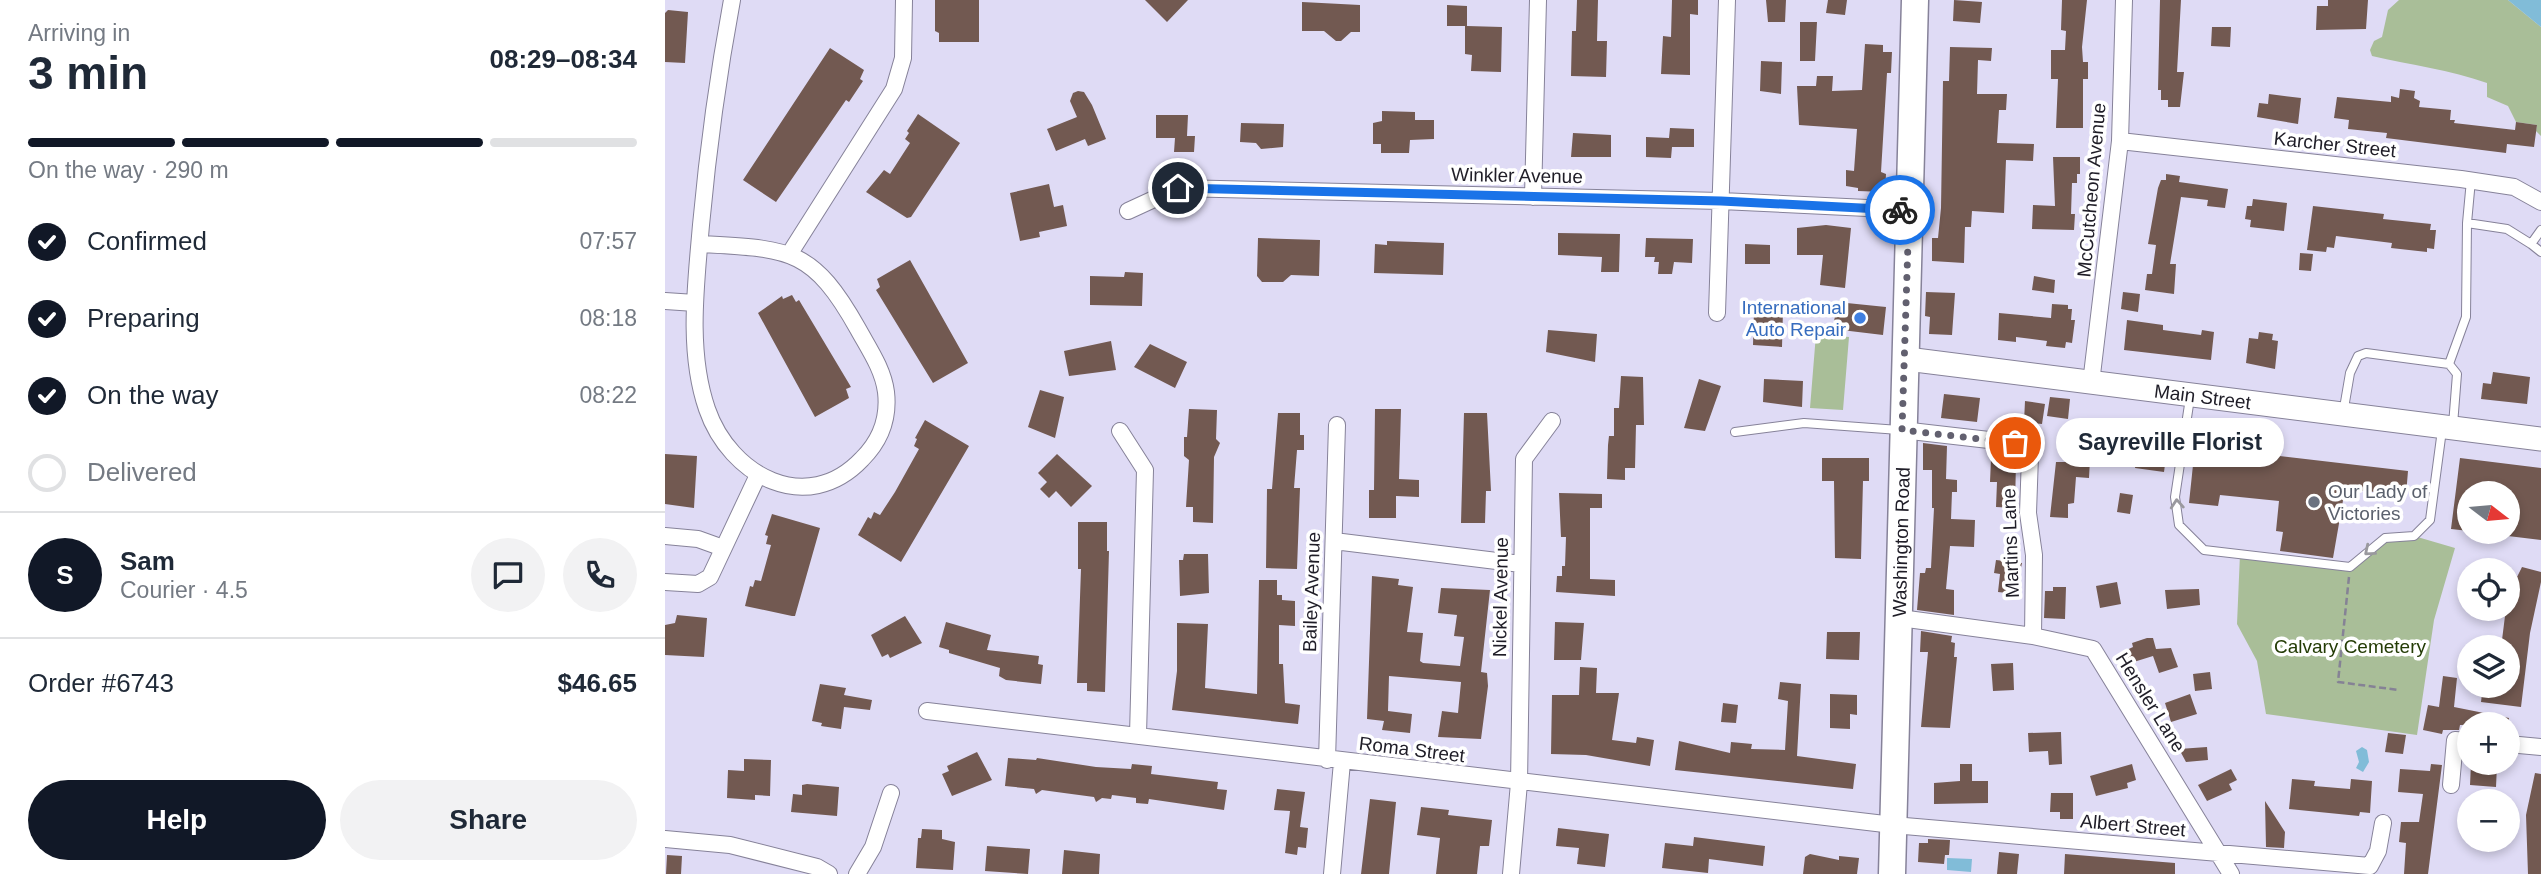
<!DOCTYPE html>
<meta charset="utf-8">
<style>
body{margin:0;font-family:Helvetica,sans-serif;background:#f2f2f3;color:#1f2937;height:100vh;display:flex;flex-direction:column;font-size:26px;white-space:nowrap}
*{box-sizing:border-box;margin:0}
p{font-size:23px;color:#747a83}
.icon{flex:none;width:38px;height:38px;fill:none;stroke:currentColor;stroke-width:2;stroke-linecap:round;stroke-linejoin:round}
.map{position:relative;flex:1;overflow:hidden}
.drawer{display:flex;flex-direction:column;background:#fff;width:665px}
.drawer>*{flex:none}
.needle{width:46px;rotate:106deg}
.buttons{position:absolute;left:1792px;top:481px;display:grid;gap:14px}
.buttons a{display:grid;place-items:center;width:63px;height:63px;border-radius:50%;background:#fff;box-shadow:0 4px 10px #0003;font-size:35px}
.pin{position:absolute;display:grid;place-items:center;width:60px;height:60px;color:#fff;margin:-30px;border:4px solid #fff;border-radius:50%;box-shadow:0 2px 7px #0007}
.courier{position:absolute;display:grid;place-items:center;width:70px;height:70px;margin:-35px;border:5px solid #1a73e8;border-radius:50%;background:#fff;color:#222;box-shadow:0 2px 9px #0007}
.bubble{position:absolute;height:49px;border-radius:24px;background:#fff;box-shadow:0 4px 10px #0003;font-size:23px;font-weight:700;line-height:49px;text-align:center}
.summary em{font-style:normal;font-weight:700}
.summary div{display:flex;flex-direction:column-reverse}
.summary{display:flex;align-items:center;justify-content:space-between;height:119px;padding:0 28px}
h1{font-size:46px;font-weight:700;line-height:52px}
.bar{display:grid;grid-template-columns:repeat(4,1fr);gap:10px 7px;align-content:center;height:84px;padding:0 28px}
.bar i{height:9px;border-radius:5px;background:#e0e1e3}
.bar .on{background:#111827}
.bar p{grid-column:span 4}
.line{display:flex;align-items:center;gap:18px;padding:0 28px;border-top:2px solid #e0e1e3}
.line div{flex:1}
.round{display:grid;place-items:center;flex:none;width:74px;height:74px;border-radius:37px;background:#f2f2f3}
ol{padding:0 28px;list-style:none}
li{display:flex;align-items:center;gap:21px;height:77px}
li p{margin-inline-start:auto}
li .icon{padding:7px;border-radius:50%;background:#111827;color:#fff;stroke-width:4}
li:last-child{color:#747a83}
li i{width:38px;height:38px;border:4px solid #e0e1e3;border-radius:50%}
.action{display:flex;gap:14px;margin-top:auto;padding:14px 28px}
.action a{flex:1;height:80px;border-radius:42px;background:#111827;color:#fff;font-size:28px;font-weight:700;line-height:80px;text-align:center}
.action a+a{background:#f2f2f3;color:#1f2937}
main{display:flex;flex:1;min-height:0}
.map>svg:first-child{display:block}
.green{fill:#a9be98}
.water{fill:#81bcd8}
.building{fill:#725951}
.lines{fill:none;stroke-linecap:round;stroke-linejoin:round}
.service-casing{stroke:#868299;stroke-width:10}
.minor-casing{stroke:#868299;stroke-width:18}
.secondary-casing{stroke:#868299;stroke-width:25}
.primary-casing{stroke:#868299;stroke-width:29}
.path{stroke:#858295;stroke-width:2.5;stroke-dasharray:7 3.5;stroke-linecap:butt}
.service{stroke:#fff;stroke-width:8}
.minor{stroke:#fff;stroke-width:16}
.secondary{stroke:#fff;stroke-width:23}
.primary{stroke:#fff;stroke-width:26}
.oneway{stroke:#9a999e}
.done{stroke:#62606f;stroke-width:7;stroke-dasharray:0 12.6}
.route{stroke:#1a73e8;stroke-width:9}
.shop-dot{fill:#3f7fe0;stroke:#fff;stroke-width:2.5}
.worship-dot{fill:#6b7280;stroke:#fff;stroke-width:2.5}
.labels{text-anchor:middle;stroke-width:7;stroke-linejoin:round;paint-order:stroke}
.street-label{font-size:19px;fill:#1f1d27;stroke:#fff}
.shop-label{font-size:19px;fill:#366cbe;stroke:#fff;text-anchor:end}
.worship-label{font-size:19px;fill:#5b616d;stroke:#fff;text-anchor:start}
.park-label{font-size:19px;fill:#243c06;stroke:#fff}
</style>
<main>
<section class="drawer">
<div class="summary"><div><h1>3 min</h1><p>Arriving in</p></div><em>08:29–08:34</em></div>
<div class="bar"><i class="on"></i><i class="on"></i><i class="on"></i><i></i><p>On the way · 290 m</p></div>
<ol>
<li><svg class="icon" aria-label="check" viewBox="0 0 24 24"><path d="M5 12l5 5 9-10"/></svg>Confirmed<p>07:57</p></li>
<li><svg class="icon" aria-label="check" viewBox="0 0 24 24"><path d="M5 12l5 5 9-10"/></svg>Preparing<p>08:18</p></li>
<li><svg class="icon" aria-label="check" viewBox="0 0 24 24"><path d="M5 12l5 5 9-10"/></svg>On the way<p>08:22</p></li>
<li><i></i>Delivered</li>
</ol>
<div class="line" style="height:126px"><b class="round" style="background:#111827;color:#fff">S</b><div><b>Sam</b><p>Courier · 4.5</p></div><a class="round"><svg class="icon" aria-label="chat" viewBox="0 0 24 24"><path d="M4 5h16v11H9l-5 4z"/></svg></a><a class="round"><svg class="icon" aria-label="phone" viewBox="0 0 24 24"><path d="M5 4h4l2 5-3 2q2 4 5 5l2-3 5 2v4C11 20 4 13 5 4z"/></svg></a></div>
<div class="line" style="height:91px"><div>Order #6743</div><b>$46.65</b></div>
<div class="action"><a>Help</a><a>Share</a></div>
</section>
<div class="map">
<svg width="1876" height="874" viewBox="0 0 1876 874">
<rect width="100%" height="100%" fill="#dfdbf5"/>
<path class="green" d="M1734,0h109l33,27v109l-5,-5 1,-6 -21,-3 -8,-16 -21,-9v-14c-37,-13 -76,-18 -115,-27l-2,-6 4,-9 8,-4 6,-27z
M1151,334l33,3 -6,73 -33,-2z
M1749,536l41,12 -21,72 -17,115 -151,-21 -9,-53 -20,-37 3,-70 110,13 35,-29z"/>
<path class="water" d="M1843,0h33v27z
M1697,747l5,3 2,12 -6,10 -7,-4 3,-6 -3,-11z
M1282,858l25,1 -1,13 -24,-2z"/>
<path class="building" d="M270,0h44v42h-40v-9l-4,-2z
M480,0h43l-21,22z
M912,0h21l-1,41h10l-1,36 -35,-1 1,-45h4z
M1007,0h26v15l-8,-1v61l-29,-1 2,-38 8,1z
M1101,0h20l-1,22h-17z
M1163,0h19l-2,15 -19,-2z
M1289,0l28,2 -2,21 -27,-2z
M1397,0h25l-5,47 1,15h5v17h-5v49h-27l2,-49h-7v-29h14l1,-19 -5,-1z
M1495,0h21l-4,72h7l-4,35h-12v-7h-7v-10h-3z
M1663,0h40l-2,29 -50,1 1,-24h11z
M637,2l58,3v27h-9l-10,9h-5l-12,-10h-22z
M782,5l20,1v20l35,1 -1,45 -30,-1 1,-16 -7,-1v-28h-18z
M3,10l20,2 -3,51 -20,-1v-49z
M1135,22h17l-2,39h-15z
M1547,27h19l-1,20 -19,-1z
M1200,44l18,1v7h9l-1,21h-4l-6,99 5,2 -1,18 -27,-1v-3l-12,-2v-16l8,1 3,-42 -58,-4 -2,-39h19l1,-10h16l-1,15 30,-1z
M1285,47l42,1 -1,13 -13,-1 -1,34h30l-1,16h-7l-2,33 37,1 -1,17 -27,-1 -2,53 -32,-2 -1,16h-6l-1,36 -32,-2v-23h6l3,-30 2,-127h6z
M165,48l34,22 -4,9 3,2 -14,21 -3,-2 -70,102 -33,-22z
M1096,61l21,1 -1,32 -21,-3z
M1735,89l15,2 -1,7 6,3 -1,6 32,3 -1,10h5l-1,3 61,7 1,-8 21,3 -3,22 -27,-3 -1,9 -120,-15 1,-5 -39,-4 1,-9 -15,-2 3,-21 54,5v-6l8,2z
M413,91l6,1 8,13 14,34 -18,7 -3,-7 -29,12 -9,-22 30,-12 -7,-16 3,-8z
M1604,94l32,4 -3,26 -41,-7 2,-14 9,1z
M717,111l33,1v8h19v19l-24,1 -1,13h-28v-9h-8v-21l9,-2z
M253,114l42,29 -49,74 -4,1 -41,-26 18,-22 6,4 20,-31 -5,-4 4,-6 -2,-2z
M491,115h32l-1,21h8l-1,16h-20l1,-14h-19z
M576,123l43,1 -1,23 -22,2 -5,-6 -16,-1z
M1005,128l24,1v18h-22l-1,11 -25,-1v-20l23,1z
M908,133l38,2v22h-40z
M1388,157h27v17h-3v9h-5l-1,31h4l-1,16 -42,-1 1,-24 22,1z
M1501,174l14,2 -1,6 49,7 -3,19 -18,-2 1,-6 -27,-3 -11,67h6l-2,30 -29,-4 2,-16h5l4,-29 -8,-1 10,-56 3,-8h5z
M384,184l5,23 9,-2 4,21 -28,6 1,5 -20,4 -10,-48z
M1588,199l34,4 -3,28 -34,-4 1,-7 -6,-1 2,-13h5z
M1648,206l71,8 -1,5 48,5 -1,6h6l-2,19 -7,-1v4l-36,-4 1,-5 -56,-7 -2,12 -7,-1 -1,5 -19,-2z
M1161,225l25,3 -6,60 -25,-3 3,-30h-26v-27z
M893,233l62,1 -1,38h-18l1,-15 -44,-2z
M593,238l62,2 -1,36 -28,-1 -8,7h-21l-5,-6z
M981,238l47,1 -1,24 -18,-1 -2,12h-14l1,-12h-5l1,-5h-10z
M722,241l57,2 -1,32 -69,-2 1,-29 12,1z
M1080,244l25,1v19h-25z
M1635,253l13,1 -2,17 -12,-1z
M245,260l58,103 -35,20 -57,-93 4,-3 -3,-8z
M460,272l18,1 -1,33 -52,-1v-29l34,1z
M1369,276l21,4 -1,13 -22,-3z
M1261,292l29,1 -3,42 -23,-1 1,-17 -5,-1z
M1458,292l17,2 -2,18 -17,-3z
M127,295l4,7 3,-2 52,87 -5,2 3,9 -34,19 -57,-104 24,-17 1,3z
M1172,302l49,5 -3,28 -50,-6z
M1387,304l16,1v4h4l-1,11h4l-3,23 -6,-1 -1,6 -19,-2 1,-5 -31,-4v5l-18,-2 1,-27 52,5z
M1089,309l29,1 -1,37 -29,-2z
M1462,320l36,5v5l38,5 1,-5 12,2 -3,28 -87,-10z
M883,330l49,4 -2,28 -49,-10z
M1594,332l14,2 -1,6 6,1 -3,28 -29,-6 3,-25 9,1z
M446,341l5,29 -47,6 -5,-25z
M485,344l37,18 -12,26 -41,-21z
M1828,372l37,5 -3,27 -46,-5 2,-16 8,1z
M956,376l22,1 1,48h-8l-1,43h-10v12l-18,-1 1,-34 1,-9h5v-28h5z
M1034,379l22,7 -16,45 -21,-3z
M1099,379l39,2 -1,26 -39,-5z
M375,390l24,7 -9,41 -27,-11z
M1279,394l36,4 -3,24 -36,-4z
M1385,397l20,2 -2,20 -21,-3z
M1360,401l20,3 -3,20 -18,-2z
M524,409l28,1 -1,29 4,4 -6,14 -1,66 -20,-1v-15h-7l3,-47 -5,-4v-19h3z
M710,409h26l-2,70 20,1v17l-23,-1v22h-27v-28h5z
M613,413h22v22h4v15h-7l-3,38h6l-3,81 -31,-1 1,-79h5z
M799,413h23l4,78h-5l-1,32h-24z
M260,420l44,26 -68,116 -43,-27 10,-18 3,2 3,-7 6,3 15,-23 24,-43 -5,-3 3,-7 -2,-1z
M1410,430l14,2 -3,27h4l-1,19 -13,-1 -2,26 -6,1v14l-18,-1 6,-55h15z
M1474,438l29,4 -4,30 -29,-4z
M1258,443l24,3 -1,33 11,1v12h-5l-1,27 24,1 -1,27 -24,-1 -4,43 8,1v25l-37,-5 3,-37h5l1,-5h5l3,-60h-2v-38h-9z
M1530,446l213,25 -2,24 -61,-6 -12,69 -53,-7 3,-19 -7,-1 3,-30 -59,-6 -2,11 -29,-3z
M0,454l32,2 -3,52 -29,-4z
M392,454l35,32 -21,21 -15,-16 -7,7 -9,-9 7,-7 -9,-9z
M1157,458h47v23h-6l-2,78 -26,-1 -1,-77h-12z
M1795,458l81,10v72l-33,-4v-42h-39v37l-18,-2z
M1326,459l25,1 -1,48 -19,-1 1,-25h-7z
M894,493l43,1v14h-12v71l25,1v16l-59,-4 1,-16h5v-10h3l1,-29h-5z
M1455,493l13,2 -3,19 -13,-2z
M107,514l48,14 -25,88h-3l-47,-10 5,-20 3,1 2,-7 6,1 10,-36 -5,-1 2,-8 -3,-1z
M413,522h29v29h2l-4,141 -18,-1v-8h-10l4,-114h-3z
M519,554h24l1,39 -29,3 -1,-36h4z
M1331,560l26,3 -7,31 -17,-2 2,-18 -6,-1z
M1857,567l19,5v10l-11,51 -9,74 -40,-5 2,-16h25v-38h-7l9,-72 7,1z
M707,576l27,3 -1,6 15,2 -6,45 16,1 -3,28 3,2 37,3 4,-29 -10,-1 3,-21 -19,-2 3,-25 49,2 -9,82 6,1 1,13 -7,53 -43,-2 4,-26 16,2 3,-31 -72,-6 -1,35 24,3 -2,19 -28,-3 2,-9 -17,-2z
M594,580h18v15h5v5l13,1v25l-16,-1v39h4l2,39 15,2 -2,19 -126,-14 5,-39v-48l31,1 -3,64 52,6z
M1452,582l4,22 -21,4 -4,-22z
M1388,587h13l-1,32 -21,-1 1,-27h8z
M1534,589l1,16 -33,4 -2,-19z
M12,615l30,3 -3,39 -39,-2v-30l10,-2z
M240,616l17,27 -32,15 -2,-4 -6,3 -11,-22z
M281,622l45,13 -4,15 52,6 -1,8 5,1 -2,19 -35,-4 -7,-4 1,-8 -51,-15v-3l-10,-3z
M890,622l29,1 -3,37h-27z
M1256,631l31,5 -1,6 4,1 -1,14h3l-7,71 -29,-1 7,-75h-8z
M1162,632h33l-1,28 -33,-1z
M1482,638h6l3,11 15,-1 7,19 -19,6 -6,-17 -29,9 -4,-12 13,-6 -1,-4z
M1348,663l1,27 -21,1 -2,-27z
M915,667l17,1 -1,25h23l-7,47 24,3 1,-6 17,3 -4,26 -64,-11 -35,-1 1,-59h27z
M1545,672l2,17 -17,2 -2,-17z
M1778,676l14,2 -3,29 55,11 -1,6 -48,1 -1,5h-16l-1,4 -19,-4 5,-25 11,2z
M1115,682l21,2 -4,72 59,8 -3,25 -178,-19 4,-29 51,12 1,-11 21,2 -1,5 34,1 3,-49 -10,-2z
M155,684l26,4 -2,7 28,5 -2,10 -26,-3 -3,22 -20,-3 1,-3 -10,-2z
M1165,694l27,1v20l-7,-1v15l-20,-1z
M1525,694l7,20 -26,8 -6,-19z
M1058,703l15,2 -2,18 -15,-1z
M1396,732l1,32 -13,1 -1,-14 -19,1 -1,-19z
M1723,733l18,2 -3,19 -18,-2z
M1542,747l1,13 -22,2 -7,-13z
M312,752l15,28 -40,16 -10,-22 7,-3 -2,-5z
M343,758l28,2 1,-2 59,9 35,2 1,-5 20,2 -1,8 67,8 -1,7 10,1 -3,20 -75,-11 -1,5 -12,-1v-5l-24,-3 -1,4 -9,-1 -6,4 -2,-5 -30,-4 -22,-3 -6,4 -2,-5 -29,-3z
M79,759l27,1 -1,36 -15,-1v5l-28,-2 1,-28 16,1z
M1810,763l22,2 -1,22 -26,-2 1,-21z
M1295,764h12v17h16v22l-54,1v-21l26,-2z
M1467,764l4,16 -9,3 1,5 -32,8 -6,-20z
M1766,764l11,1 -14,109h-24l2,-31 -7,-1 2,-20h18l4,-28 -25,-2 2,-23 30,2z
M1566,769l6,11 -8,4 3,6 -25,11 -9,-16z
M1870,773l6,1v100h-13l-2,-59z
M1627,779l23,2 -1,5 36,3 1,-10 21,2 -2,32 -10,-1 -1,4 -70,-7z
M142,784l32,3 -2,29 -46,-4 2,-18 9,1v-10z
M612,789l28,3 -5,35 8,1 -2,20 -8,-1 -1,8 -12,-2 5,-42 -16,-1z
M1386,793h22v26h-13v-7h-10z
M705,799l26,3 -7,72h-28z
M1600,801l20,31 -1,16 -18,-1z
M756,807l28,3 -1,5 44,5 -3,26h-9l-3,28h-41l4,-36 -23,-3z
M893,828l51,6 -4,33 -28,-3 2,-16 -23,-2z
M257,829l20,1v9l13,3 -2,28 -37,-2 2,-30h3z
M1029,837l71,9 -2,20 -54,-7 -1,14 -46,-5 3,-25 28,3z
M1263,839l22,1 -1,15h-4l-1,9 -26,-2 1,-19h9z
M322,846l43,3 -2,25 -43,-3z
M399,850l36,4 -1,20h-37z
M1334,852l20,2 -2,20h-20z
M1145,854l29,6v-4l20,2 -2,16h-54l2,-17z
M1400,854l110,9v11h-111z
M2,855l15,1 -1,18h-15z"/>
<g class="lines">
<g class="service-casing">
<path id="service" d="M1806,180l-4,43 40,6 24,15
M1876,230l-10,14 10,8
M1784,364l17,-47 1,-94
M1525,398l-15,99 4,28 25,25 146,17 35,-29 29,-2 16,-16 12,-90
M1678,414l7,-41 8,-17 8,-3 83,11 8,10 -4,51
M1070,432l69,-9 95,7"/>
</g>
<g class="minor-casing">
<path id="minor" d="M1455,141l341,38 53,8 27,15
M868,197l5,-197
M463,211l50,-23 543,13 188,9
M35,244c89,5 112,3 158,85 11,20 25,40 28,63 3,26 -6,49 -24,67 -55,58 -132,17 -155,-50 -20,-58 -11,-125 -6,-184 7,-76 17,-150 31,-225
M125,253l104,-164 9,-31 1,-58
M0,301l30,2
M1052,313l10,-313
M1426,383l29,-242 4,-141
M1237,430l113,13 15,13 -2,57 6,42 -1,81
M455,431l25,39 -7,265
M0,536l33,3 25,9
M669,541l187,23
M0,582l33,2 12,-7 48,-102
M1235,618l133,18 60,13 138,225
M262,711l966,114 477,41 8,-15 5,-28
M1843,744l33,3
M662,760l10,-335
M1786,785l4,-45 14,1
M0,839l65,6 87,22 12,7
M192,874l16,-27 18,-54
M667,874l10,-112
M846,874l8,-91 5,-324 28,-38"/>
</g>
<g class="secondary-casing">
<g id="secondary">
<path id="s1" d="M1242,359l634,80"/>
</g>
</g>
<g class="primary-casing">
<g id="primary">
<path id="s2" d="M1227,874l23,-874"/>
</g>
</g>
<path class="path" d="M1684,577l-11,105 61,8"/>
<use href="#service" class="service"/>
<use href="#minor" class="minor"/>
<use href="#secondary" class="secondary"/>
<use href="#primary" class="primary"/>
</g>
<defs><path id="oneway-chevron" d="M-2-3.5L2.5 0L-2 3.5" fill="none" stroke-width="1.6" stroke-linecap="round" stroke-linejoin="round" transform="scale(1.75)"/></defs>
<g class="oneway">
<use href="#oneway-chevron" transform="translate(1512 504) rotate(-94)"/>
<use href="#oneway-chevron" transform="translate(1704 551) rotate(140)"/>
</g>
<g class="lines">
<path class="done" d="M1235,210l9,1 -7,219 113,13"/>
<path class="route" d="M513,188l543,13 179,9"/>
</g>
<circle class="shop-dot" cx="1195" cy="318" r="7"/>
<circle class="worship-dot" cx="1649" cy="502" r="7"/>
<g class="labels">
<g class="street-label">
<text transform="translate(1670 144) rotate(6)" y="7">Karcher Street</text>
<text transform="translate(852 175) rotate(1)" y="7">Winkler Avenue</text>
<text transform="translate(1426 190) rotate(-85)" y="7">McCutcheon Avenue</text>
<text dy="7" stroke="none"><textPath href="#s1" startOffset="298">Main Street</textPath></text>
<text dy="7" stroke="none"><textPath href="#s2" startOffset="332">Washington Road</textPath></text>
<text transform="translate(1345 543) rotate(-92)" y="7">Martins Lane</text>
<text transform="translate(646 592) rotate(-88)" y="7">Bailey Avenue</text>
<text transform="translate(835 597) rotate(-89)" y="7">Nickel Avenue</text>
<text transform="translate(1486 702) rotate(58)" y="7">Hensler Lane</text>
<text transform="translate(747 749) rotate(7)" y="7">Roma Street</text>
<text transform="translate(1468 825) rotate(5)" y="7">Albert Street</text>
</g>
<g class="shop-label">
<text x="1181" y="314">International<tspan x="1181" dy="22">Auto Repair</tspan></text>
</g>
<g class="worship-label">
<text x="1663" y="498">Our Lady of<tspan x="1663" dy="22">Victories</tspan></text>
</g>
<g class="park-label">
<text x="1685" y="653">Calvary Cemetery</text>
</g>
</g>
</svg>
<div class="buttons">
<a><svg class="needle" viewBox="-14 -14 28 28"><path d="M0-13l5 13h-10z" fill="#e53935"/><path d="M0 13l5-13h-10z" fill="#747a83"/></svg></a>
<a><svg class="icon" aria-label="locate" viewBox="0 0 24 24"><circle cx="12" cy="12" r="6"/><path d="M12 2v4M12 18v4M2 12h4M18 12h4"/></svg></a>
<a><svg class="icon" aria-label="layers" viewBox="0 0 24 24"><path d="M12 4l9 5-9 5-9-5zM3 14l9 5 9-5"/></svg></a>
<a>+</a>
<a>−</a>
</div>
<div class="pin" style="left:1350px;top:443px;background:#ea580c"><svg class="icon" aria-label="bag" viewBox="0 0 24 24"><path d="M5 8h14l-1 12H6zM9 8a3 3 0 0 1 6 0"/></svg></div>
<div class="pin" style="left:513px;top:188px;background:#1f2937"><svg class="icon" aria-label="home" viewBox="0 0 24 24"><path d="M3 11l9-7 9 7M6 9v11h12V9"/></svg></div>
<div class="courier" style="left:1235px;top:210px"><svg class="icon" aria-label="bike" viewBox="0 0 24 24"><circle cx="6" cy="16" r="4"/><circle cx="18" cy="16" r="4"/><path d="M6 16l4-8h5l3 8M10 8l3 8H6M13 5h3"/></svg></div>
<div class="bubble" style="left:1391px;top:418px;width:228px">Sayreville Florist</div>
</div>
</main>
